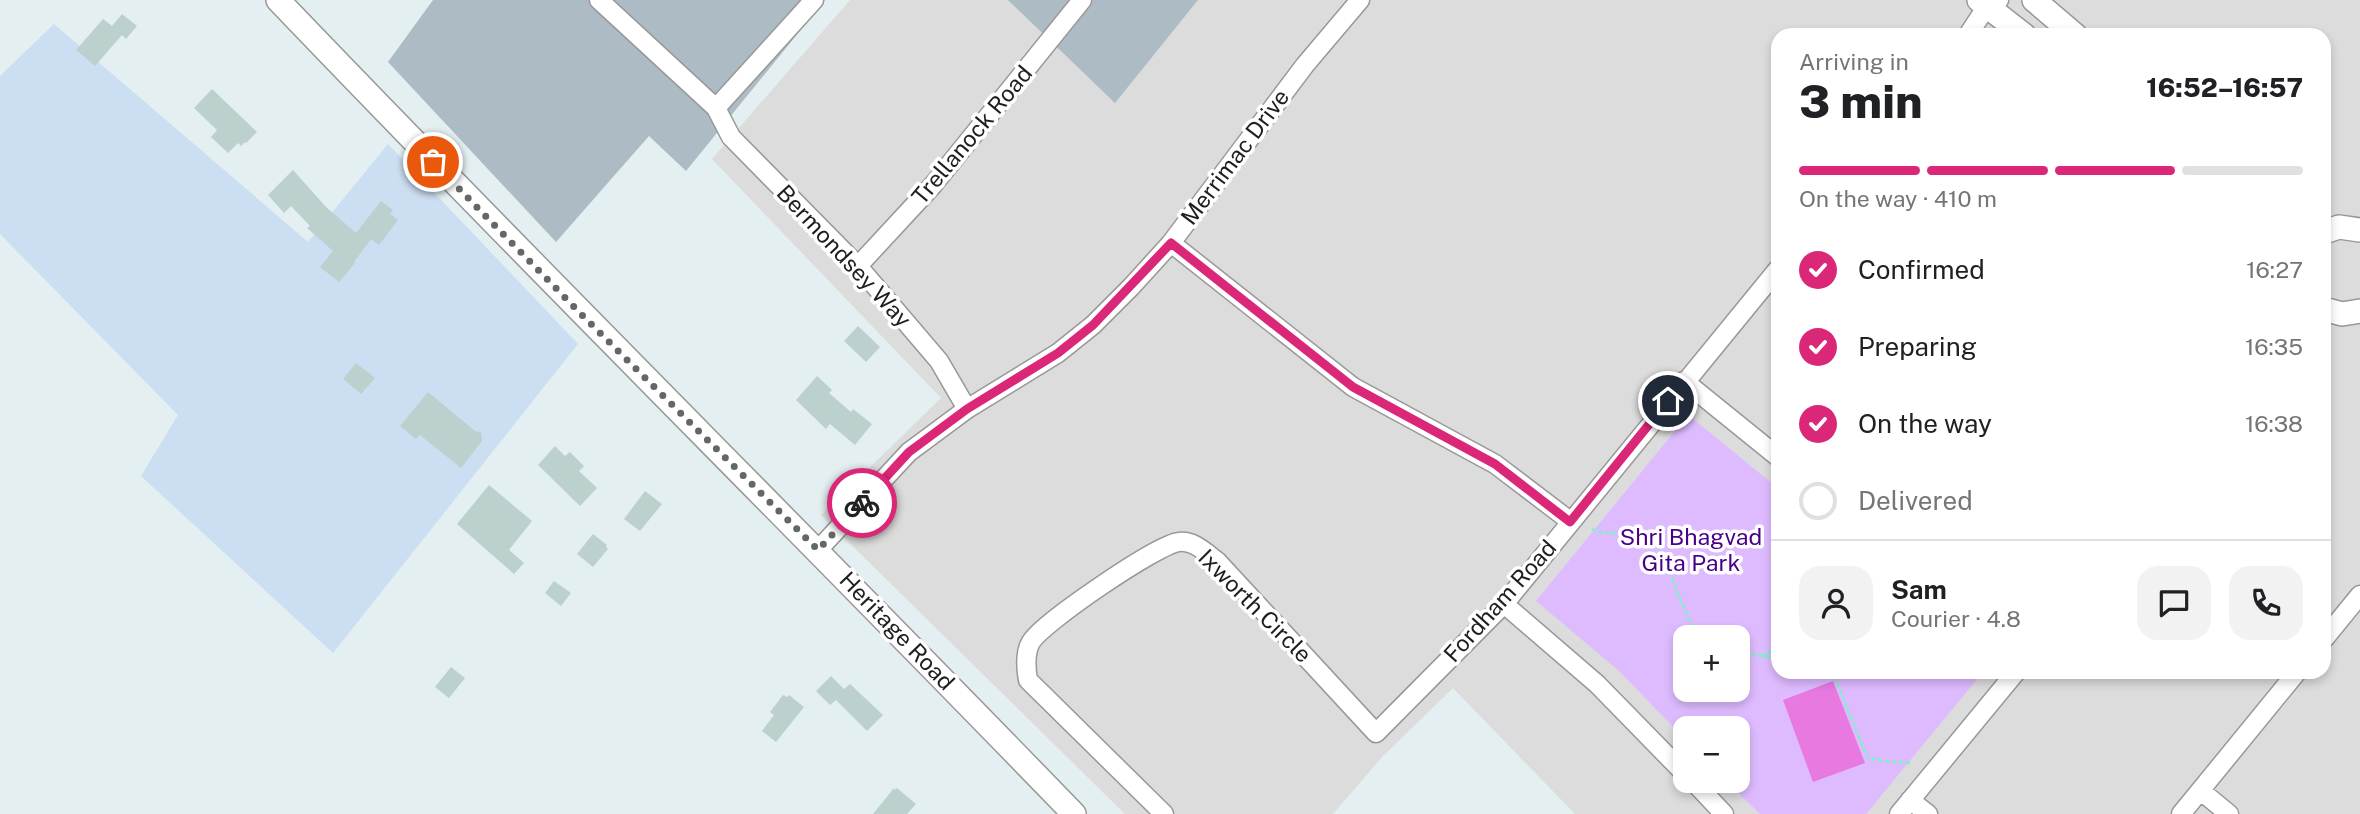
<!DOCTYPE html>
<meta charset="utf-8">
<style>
body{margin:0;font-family:"Public Sans",sans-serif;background:#f2f2f2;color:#202124;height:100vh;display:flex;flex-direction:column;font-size:26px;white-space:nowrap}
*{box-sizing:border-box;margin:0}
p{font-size:23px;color:#757577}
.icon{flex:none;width:38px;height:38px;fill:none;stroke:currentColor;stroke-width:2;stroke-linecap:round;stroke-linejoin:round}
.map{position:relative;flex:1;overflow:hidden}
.details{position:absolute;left:1771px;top:28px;width:560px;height:651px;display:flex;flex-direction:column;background:#fff;border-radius:21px;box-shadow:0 4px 10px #0003}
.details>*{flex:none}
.fabs{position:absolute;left:1673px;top:625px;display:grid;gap:14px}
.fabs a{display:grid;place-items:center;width:77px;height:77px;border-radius:14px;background:#fff;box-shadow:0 4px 10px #0003;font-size:35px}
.pin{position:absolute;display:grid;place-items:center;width:60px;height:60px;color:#fff;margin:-30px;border:4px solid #fff;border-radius:50%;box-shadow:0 2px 7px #0007}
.courier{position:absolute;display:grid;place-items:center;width:70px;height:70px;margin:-35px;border:5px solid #db2777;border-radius:50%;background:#fff;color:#222;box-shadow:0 2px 9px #0007}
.summary em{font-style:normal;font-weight:800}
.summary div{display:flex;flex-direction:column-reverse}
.summary{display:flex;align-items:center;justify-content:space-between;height:119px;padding:0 28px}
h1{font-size:46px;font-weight:800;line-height:52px}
.bar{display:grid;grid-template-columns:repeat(4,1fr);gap:10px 7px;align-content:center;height:84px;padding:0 28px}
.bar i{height:9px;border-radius:5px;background:#e0e0e0}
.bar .selected{background:#db2777}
.bar p{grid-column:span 4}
.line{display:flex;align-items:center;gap:18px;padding:0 28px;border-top:2px solid #e0e0e0}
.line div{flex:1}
.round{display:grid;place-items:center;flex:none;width:74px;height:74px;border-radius:21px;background:#f2f2f2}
ol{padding:0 28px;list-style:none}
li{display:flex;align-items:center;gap:21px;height:77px}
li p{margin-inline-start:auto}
li .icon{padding:7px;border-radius:50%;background:#db2777;color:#fff;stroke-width:4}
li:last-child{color:#757577}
li i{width:38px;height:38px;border:4px solid #e0e0e0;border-radius:50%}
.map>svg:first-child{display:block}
.residential{fill:#dbdcdb;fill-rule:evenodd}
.construction{fill:#adbbc5}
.farmland{fill:#ccdef1}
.park{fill:#debbff;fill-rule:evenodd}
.pitch{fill:#e779e1}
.building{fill:#bcd0ce}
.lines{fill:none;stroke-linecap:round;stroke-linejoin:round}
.minor-casing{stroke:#989898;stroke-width:21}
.tertiary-casing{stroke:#989898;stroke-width:26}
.path{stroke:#65ffb9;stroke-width:2.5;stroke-dasharray:3.5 3.5;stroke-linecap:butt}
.minor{stroke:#fff;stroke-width:18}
.tertiary{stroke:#fff;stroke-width:23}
.done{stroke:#636768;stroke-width:7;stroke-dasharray:0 12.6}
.route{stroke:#db2777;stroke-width:9}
.labels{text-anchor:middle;stroke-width:7;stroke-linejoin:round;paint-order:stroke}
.street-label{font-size:23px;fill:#1e1e1e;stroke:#fff}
.park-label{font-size:23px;fill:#470187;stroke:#fff}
</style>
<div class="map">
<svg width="2360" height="814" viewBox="0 0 2360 814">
<rect width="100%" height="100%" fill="#e3eff0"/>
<path class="residential" d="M850,0h1510v814h-785l-122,-126 -71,69 -49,57h-208l-304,-299 120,-117 -229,-239zM1778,35h546v637h-546zM1685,637h53v53h-53zM1685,728h53v52h-53z"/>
<path class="construction" d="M433,0h392l-139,171 -37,-35 -93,106 -168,-180z
M1008,0h190l-83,103z"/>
<path class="farmland" d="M54,24l254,218 80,-98 190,200 -245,309 -192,-177 37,-61 -178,-181v-158z"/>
<path class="park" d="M1688,415l90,73v184h205l-117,142h-106l-34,-33 12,-1v-52h-53v11l-67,-69 -82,-69zM1685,637h53v53h-53z"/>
<path class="pitch" d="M1833,681l32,82 -52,19 -30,-82z"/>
<path class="building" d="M122,14l15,12 -11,13 -4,-4 -27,31 -19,-16 27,-31 9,7z
M212,89l45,43 -11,11 -1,-1 -4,4 -3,-3 -10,10 -17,-16 6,-7 -23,-22z
M293,170l33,37 30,26 25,-32 12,9 -3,4 8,6 -19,25 -8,-6 -17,23 1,1 -16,19 -19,-15 13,-16 -26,-23 3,-2 -19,-20 -7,7 -16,-18z
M858,326l22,21 -14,15 -22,-21z
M356,363l19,15 -14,16 -18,-15z
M817,376l15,14 -3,3 22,19 2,-3 19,15 -17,21 -25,-21 -4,5 -30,-29z
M428,392l47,39 6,1 1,9 -21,27 -41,-33 -4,4 -16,-13z
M555,446l10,10 5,-4 14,14 -5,5 18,17 -17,18 -42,-41z
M489,485l43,36 -23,29 15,13 -10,11 -57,-50z
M645,491l17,13 -22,27 -16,-12z
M593,534l14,11 -1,2 2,2 -15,18 -16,-13z
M554,581l17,12 -10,13 -16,-13z
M451,667l14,11 -16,20 -14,-11z
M831,676l13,13 6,-5 33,31 -16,16 -31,-31 -6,5 -14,-14z
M783,695l4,2 2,-2 15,12 -28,35 -14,-11 12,-16 -4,-3z
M894,788l1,2 2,-2 19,16 -9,10h-34z"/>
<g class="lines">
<g class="minor-casing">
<path id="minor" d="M599,0l117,108 98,-108
M1968,35l19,-29 12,-6
M716,108l15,29 127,129 81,95 28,48
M1171,243l182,144 142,77 75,57
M858,266l75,-81 149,-185
M1684,381l94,76
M818,550l91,-98 58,-43 91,-56 35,-28 38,-38 40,-44 134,-178 55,-65
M1504,604l93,80 88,90
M2324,639l36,-44
M1692,780l32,34
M2201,791l28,23
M1910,800l18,14
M1164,814l-136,-134c-2,-11 -3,-28 3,-38 11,-19 127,-98 148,-100 15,-2 27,11 38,19l159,172 128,-129 274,-335
M1899,814l117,-142
M2181,814l116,-142"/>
</g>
<g class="tertiary-casing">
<path id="tertiary" d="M278,0c262,274 532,541 796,814
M1979,0l45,35
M2034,0l41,35
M2324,232l15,-5 21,3
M2324,309l18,5 18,-3"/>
</g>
<path class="path" d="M1592,529l6,3 39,4 21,9 38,92
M1738,653l40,5
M1762,656l16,-9
M1830,672l7,11 30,74 8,3 35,3"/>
<use href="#minor" class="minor"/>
<use href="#tertiary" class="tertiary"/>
</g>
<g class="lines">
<path class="done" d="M433,162l150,154 235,234 44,-47"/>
<path class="route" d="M862,503l47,-51 58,-43 91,-56 35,-28 78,-82 182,144 142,77 75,58 98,-121"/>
</g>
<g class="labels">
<g class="street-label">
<text transform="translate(972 135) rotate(-50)" y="8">Trellanock Road</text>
<text transform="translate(1235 157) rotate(-53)" y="8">Merrimac Drive</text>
<text transform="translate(844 256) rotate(47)" y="8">Bermondsey Way</text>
<text transform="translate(1500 601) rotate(-48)" y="8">Fordham Road</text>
<text transform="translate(1255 606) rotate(45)" y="8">Ixworth Circle</text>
<text transform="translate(897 631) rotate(46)" y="8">Heritage Road</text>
</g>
<g class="park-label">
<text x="1691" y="545">Shri Bhagvad<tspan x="1691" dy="26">Gita Park</tspan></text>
</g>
</g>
</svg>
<div class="fabs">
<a>+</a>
<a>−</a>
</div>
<div class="pin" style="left:433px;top:162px;background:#ea580c"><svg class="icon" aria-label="bag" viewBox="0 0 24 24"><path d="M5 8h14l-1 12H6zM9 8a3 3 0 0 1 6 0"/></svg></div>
<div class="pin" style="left:1668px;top:401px;background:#1f2937"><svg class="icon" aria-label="home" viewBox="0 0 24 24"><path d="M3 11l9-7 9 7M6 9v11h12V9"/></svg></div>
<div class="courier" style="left:862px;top:503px"><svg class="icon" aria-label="bike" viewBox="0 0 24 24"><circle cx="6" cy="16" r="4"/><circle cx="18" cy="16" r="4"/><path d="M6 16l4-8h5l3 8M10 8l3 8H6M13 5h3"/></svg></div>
<section class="details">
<div class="summary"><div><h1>3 min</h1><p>Arriving in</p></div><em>16:52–16:57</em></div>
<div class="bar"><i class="selected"></i><i class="selected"></i><i class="selected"></i><i></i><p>On the way · 410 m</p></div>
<ol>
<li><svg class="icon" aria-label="check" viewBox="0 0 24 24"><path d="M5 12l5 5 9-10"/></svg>Confirmed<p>16:27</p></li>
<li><svg class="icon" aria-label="check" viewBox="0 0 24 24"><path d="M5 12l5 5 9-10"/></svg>Preparing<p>16:35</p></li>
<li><svg class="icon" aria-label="check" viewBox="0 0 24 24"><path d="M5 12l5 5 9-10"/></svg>On the way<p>16:38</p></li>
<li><i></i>Delivered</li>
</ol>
<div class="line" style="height:126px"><a class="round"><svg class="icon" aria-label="person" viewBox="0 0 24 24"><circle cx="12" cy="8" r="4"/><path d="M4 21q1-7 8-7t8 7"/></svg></a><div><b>Sam</b><p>Courier · 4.8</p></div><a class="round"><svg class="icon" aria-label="chat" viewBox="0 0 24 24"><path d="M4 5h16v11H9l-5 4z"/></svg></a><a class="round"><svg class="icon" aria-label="phone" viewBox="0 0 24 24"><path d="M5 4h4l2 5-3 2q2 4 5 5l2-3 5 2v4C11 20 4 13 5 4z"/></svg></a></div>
</section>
</div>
